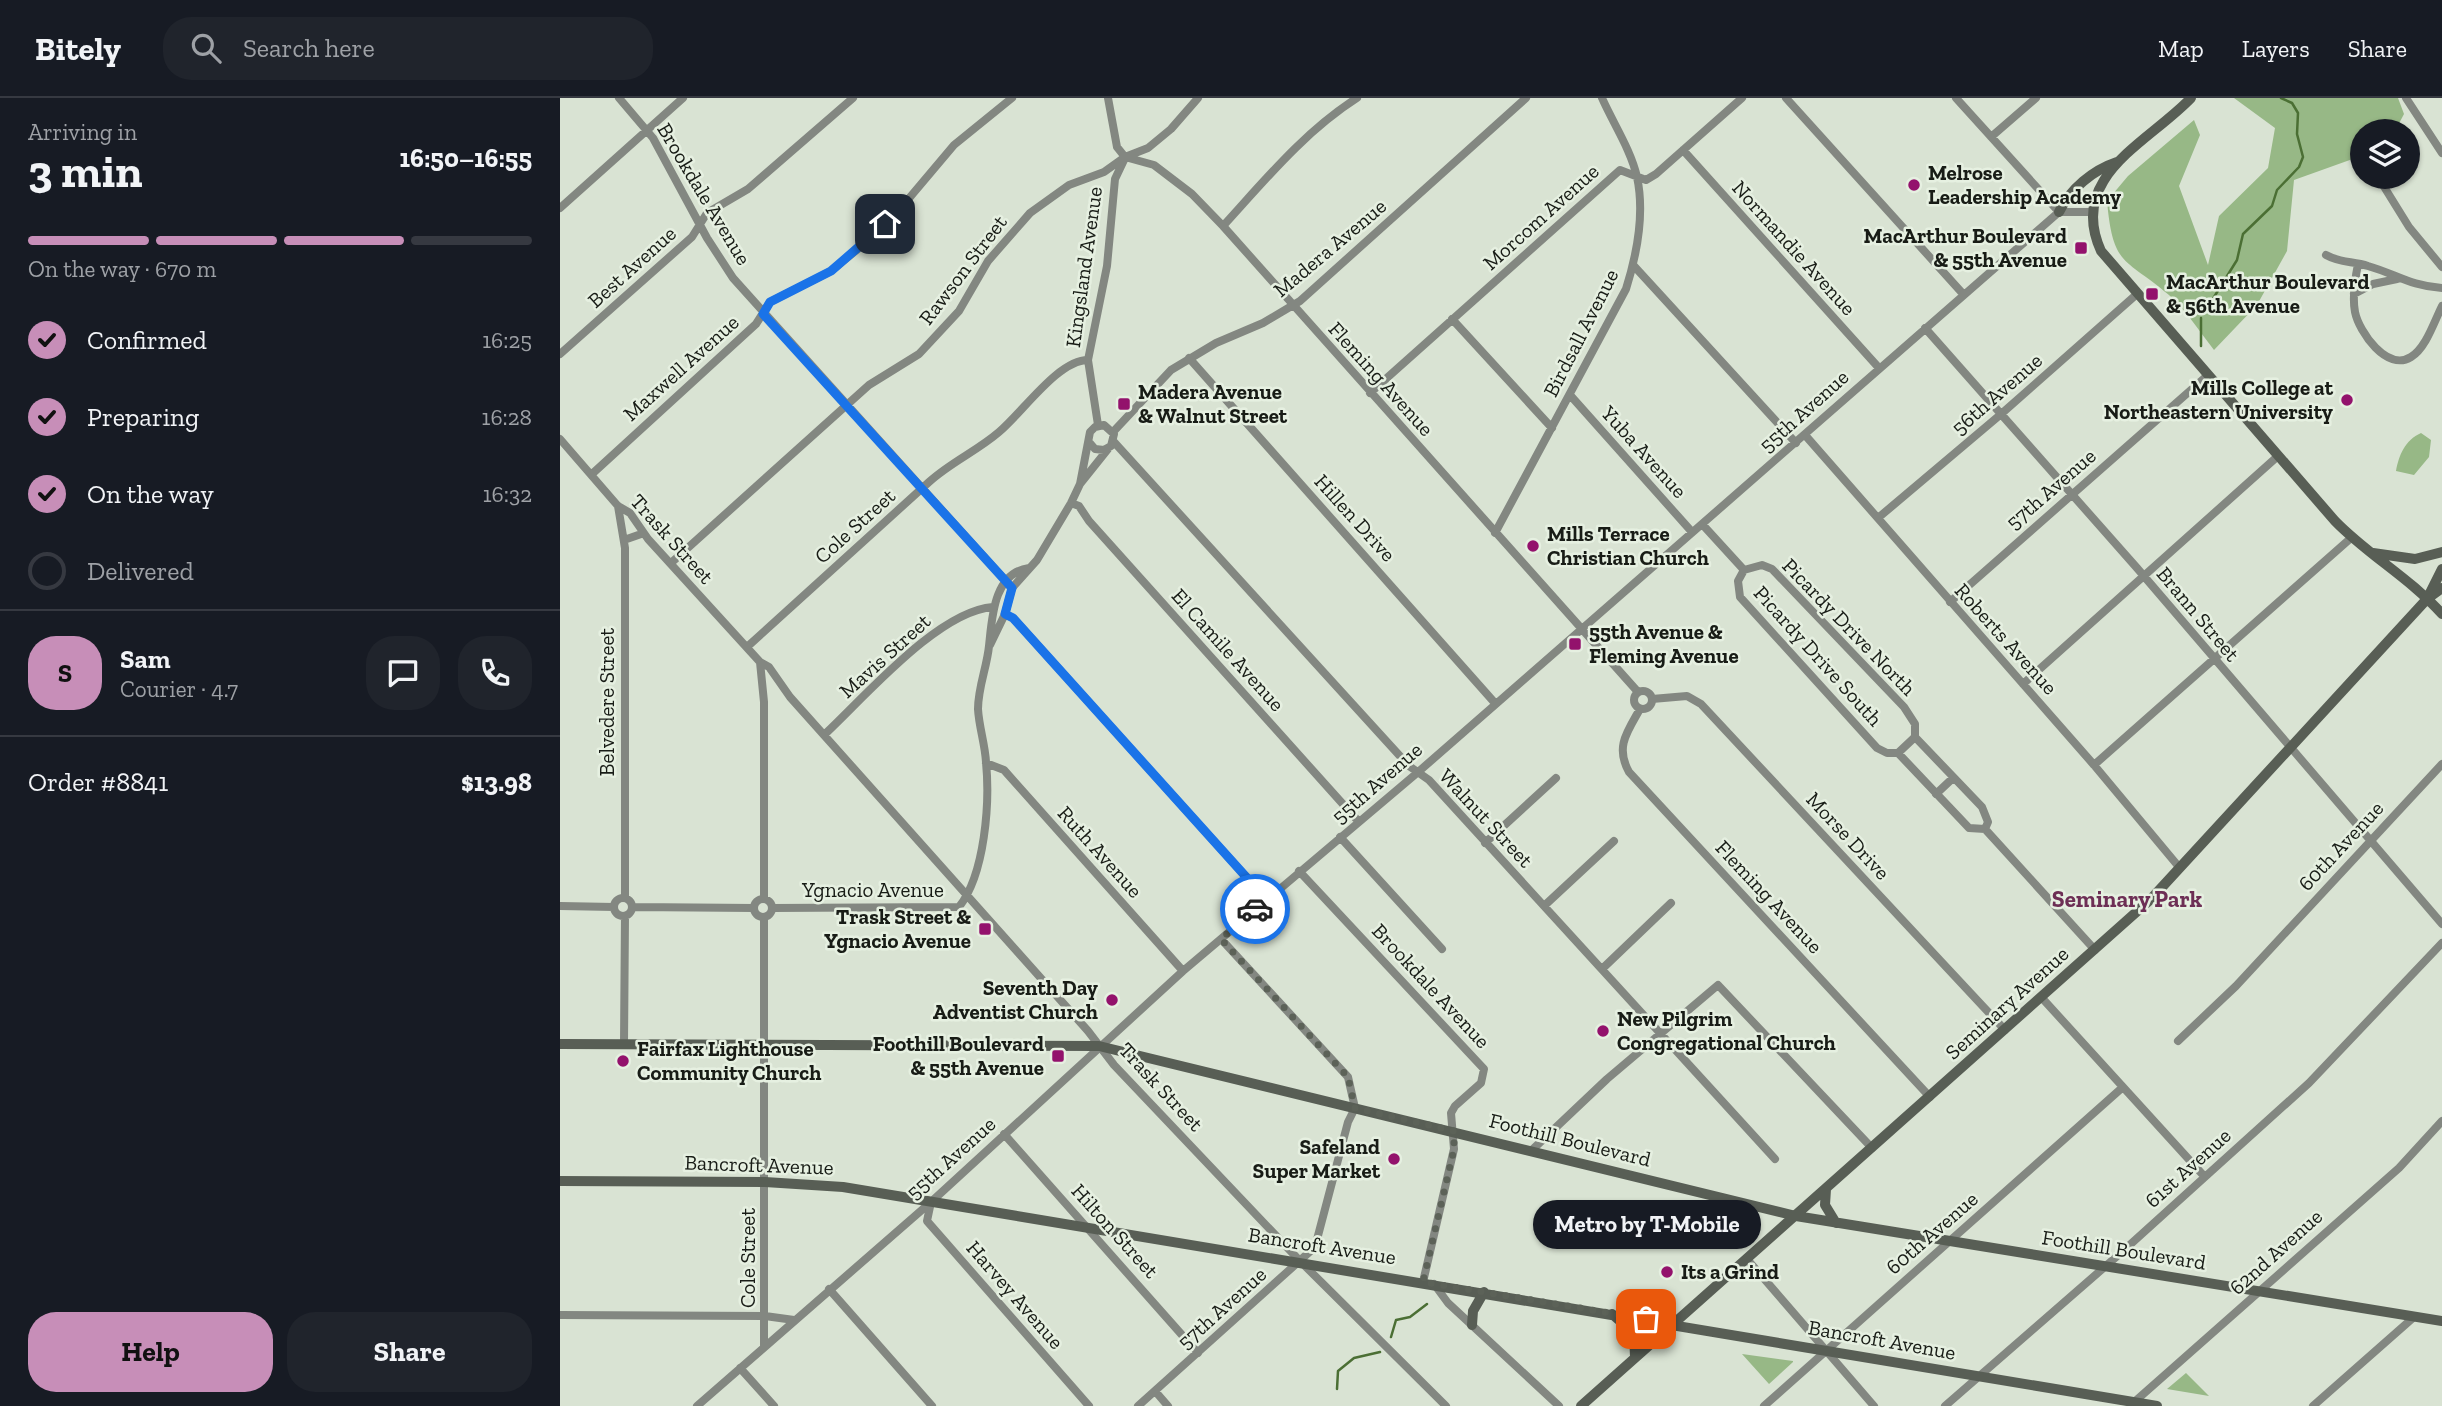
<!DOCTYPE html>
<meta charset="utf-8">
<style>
body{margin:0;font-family:"Zilla Slab",serif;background:#20242c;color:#f1f3f6;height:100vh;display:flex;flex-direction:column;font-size:26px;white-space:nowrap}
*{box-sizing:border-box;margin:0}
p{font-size:23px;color:#9ea1a6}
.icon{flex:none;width:38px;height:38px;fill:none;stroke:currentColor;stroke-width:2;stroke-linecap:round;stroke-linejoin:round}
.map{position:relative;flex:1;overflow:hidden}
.drawer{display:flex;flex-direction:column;background:#171b24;width:560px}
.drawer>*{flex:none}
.controls{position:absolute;left:1790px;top:21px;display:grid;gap:14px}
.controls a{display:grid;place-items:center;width:70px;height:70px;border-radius:50%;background:#171b24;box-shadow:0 2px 5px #0004;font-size:35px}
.pin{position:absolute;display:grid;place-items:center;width:60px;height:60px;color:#fff;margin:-30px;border-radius:14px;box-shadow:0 4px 10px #0006}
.courier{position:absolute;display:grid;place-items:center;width:70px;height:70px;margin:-35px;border:5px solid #1a73e8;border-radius:50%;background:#fff;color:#222;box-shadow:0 2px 9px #0007}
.bubble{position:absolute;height:49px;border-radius:24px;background:#171b24;box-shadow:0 2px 5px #0004;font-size:23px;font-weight:700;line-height:49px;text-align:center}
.head em{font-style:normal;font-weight:700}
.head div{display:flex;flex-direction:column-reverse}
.head{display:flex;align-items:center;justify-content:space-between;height:119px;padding:0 28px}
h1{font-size:46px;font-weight:700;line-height:52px}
.bar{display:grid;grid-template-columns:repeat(4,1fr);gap:10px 7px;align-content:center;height:84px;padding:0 28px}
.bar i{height:9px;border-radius:5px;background:#363941}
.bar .active{background:#c78eb8}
.bar p{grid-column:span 4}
.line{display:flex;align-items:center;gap:18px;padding:0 28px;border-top:2px solid #363941}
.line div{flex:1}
.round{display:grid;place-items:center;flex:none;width:74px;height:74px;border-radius:28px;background:#20242c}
ol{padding:0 28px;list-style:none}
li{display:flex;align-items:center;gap:21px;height:77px}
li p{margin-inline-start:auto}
li .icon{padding:7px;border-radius:50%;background:#c78eb8;color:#111;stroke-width:4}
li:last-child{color:#9ea1a6}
li i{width:38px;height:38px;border:4px solid #363941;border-radius:50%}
.cta{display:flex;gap:14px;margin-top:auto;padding:14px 28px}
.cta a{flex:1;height:80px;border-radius:28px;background:#c78eb8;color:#111;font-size:28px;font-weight:700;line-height:80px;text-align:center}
.cta a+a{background:#20242c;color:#f1f3f6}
header{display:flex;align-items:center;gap:42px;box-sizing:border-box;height:98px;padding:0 35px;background:#171b24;border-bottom:2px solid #363941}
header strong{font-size:33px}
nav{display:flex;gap:38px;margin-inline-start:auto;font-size:24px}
.search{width:490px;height:63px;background:#20242c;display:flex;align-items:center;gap:18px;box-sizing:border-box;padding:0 24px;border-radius:28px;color:#9ea1a6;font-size:26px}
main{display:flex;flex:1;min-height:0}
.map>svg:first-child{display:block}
.green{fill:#97b886}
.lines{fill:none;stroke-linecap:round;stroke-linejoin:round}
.stream{stroke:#4b6f34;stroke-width:2.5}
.street{stroke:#838781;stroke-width:8}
.secondary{stroke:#585e55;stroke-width:10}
.done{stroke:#5c6258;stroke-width:7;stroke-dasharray:0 12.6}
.route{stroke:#1a73e8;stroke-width:9}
.poi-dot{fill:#93126c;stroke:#e6f0e1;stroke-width:2.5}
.labels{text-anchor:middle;stroke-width:5;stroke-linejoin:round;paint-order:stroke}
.poi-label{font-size:21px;font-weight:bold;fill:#181c16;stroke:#e6f0e1;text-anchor:start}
.street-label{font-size:21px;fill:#181c16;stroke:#e6f0e1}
.neighbourhood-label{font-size:23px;font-weight:bold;fill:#6d2f55;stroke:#e6f0e1}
</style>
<header>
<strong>Bitely</strong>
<div class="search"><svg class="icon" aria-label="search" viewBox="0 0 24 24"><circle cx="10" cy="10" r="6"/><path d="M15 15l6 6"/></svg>Search here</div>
<nav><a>Map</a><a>Layers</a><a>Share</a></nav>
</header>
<main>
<section class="drawer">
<div class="head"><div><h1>3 min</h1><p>Arriving in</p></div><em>16:50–16:55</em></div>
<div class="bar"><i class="active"></i><i class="active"></i><i class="active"></i><i></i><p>On the way · 670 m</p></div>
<ol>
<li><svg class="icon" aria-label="check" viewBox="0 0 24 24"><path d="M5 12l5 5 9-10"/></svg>Confirmed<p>16:25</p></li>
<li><svg class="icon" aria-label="check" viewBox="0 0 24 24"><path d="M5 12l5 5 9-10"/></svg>Preparing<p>16:28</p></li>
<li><svg class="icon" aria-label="check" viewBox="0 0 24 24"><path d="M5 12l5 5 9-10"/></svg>On the way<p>16:32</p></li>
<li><i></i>Delivered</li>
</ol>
<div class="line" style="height:126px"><b class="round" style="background:#c78eb8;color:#111">S</b><div><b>Sam</b><p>Courier · 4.7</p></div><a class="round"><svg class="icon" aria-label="chat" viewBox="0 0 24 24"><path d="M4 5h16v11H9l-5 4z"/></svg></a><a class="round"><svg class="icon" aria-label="phone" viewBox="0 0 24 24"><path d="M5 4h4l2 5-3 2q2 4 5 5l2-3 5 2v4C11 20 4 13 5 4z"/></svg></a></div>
<div class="line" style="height:91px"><div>Order #8841</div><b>$13.98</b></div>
<div class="cta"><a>Help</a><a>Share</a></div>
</section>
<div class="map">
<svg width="1882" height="1308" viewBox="0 0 1882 1308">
<rect width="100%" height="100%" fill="#d9e3d3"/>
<path class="green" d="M1674,0h164l6,16 -9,17h-33l-1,25 -67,24 -7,71 -30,54 -43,45c-14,-18 -28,-40 -45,-55 -45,-38 -56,-28 -62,-94l21,-25 66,-56 6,15 -21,51 29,79 11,-49 49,-48 7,-40z
M1861,335l10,7 -2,17 -15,18 -18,-4c3,-16 9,-31 25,-38z
M1182,1256l51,7v1l-24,22z
M1626,1275l23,23 -42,-7z"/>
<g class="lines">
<path class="stream" d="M1646,212l31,-50 6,-26 29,-28 5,-16 22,-23 4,-10 -6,-23 1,-21 -6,-10 -11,-5
M1641,248v-28
M831,1239l5,-17 14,-3 17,-13
M777,1291l1,-18 16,-13 26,-6"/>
<path class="street" d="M59,0l34,40 54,100 26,40 279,310
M548,0l9,49 8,10 29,8 38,29 31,32 415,466
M1226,0l178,197
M1396,0l103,114
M1846,0l36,55
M1431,39l45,-39
M1123,52l196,218
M1818,79l31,50 33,40
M0,110l123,-110
M663,128c42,-46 81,-94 134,-128
M1766,157c14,8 27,6 42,11 28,8 42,20 74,22
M1798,166c-3,15 -6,33 -3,48 4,20 32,60 56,45 15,-9 23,-35 31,-51
M1074,168l162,177
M1794,196l19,-10 24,-5
M892,221l100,109
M1365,230l212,240 305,356
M0,256l132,-117 15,-24 41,-24 105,-91
M629,260l305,344
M810,295l250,-223 26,10 10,-6 86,-76
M1010,297l122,137
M538,327l-10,-65 19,-94 8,-87 9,-19
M553,334l58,-62 45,-27 47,-20 37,-22 226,-203
M1245,337l289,330 85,102
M0,341l58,67 12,7 18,26 112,123 9,5 21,30 298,334 26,34 187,197 145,144
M554,344l295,324 20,14 346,379
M32,376l164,-150 14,-22 61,-31 39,-32 30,-30 54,-64 58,-47
M520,386l28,-35
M511,405l8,3 10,15 270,301
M58,408l7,42v350
M1318,420l122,-103 137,-121
M1142,426l42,46
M935,435l131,-244c11,-35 19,-75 11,-112 -6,-27 -24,-54 -35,-79
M64,442l20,-7
M111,465l198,-178 50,-31 40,-43 29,-50 42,-48 39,-28 35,-13 21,-15 23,-9 23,-19 27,-31
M1184,472l-6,11 2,16 137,151 10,5h11l71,75 16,1
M1184,472l18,-5 10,4 132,138 11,17v13l67,70 6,15 -3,7
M1390,504l258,-227
M445,516l8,4 253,281
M430,547l15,-31 7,-26 25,-28 34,-57 9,-19 10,-52 5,-5 9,-2 10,9 -3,12 -7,4 -9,-1 -6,-7
M187,549c61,-55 121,-110 182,-165 22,-20 48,-31 70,-50 24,-20 59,-72 89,-72
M200,564l4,40v197
M1463,586l255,-228
M1074 602a9 9 0 1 1 18 0a9 9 0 1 1-18 0Z
M1092,601l35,-3 14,8 304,326
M1080,611c-13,23 -25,38 -11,63l301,325
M264,637c41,-38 114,-124 169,-128
M1338,655l17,-16
M426,665l18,7 179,201
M1534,667l257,-227
M1376,696l17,-16
M1425,731l110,121
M780,739l102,112
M925,745l71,-65
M739,773l185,198 -3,14 -26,23 -4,7 3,36 -31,133
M54 809a9 9 0 1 1 18 0a9 9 0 1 1-18 0Z
M194 810a9 9 0 1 1 18 0a9 9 0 1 1-18 0Z
M0,808l54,1
M984,808l70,-65
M73,809l121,1
M212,810l187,-1c26,-33 31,-104 27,-145 -1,-18 -7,-35 -8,-53 0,-22 9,-42 11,-63 3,-27 4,-73 40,-78
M204,819v429
M1042,871l69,-66
M1482,900l162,178
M1618,943l58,-55 206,-222
M64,946l1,-128
M444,1036l194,219
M972,1052l75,-71 111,-94 154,163
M371,1104l-4,19 162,185
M1187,1161l127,147
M874,1186l14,19 111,103
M269,1191l103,117
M0,1217l205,1 29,4
M180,1270l34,38
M595,1293l13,15
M1572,1306l267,-236 43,-47
M137,1308l234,-204 252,-231 234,-198 642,-561h32
M578,1308l177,-159 33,-125 7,-14 -7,-31 -127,-138
M1204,1308l359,-319
M1385,1308l178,-155 186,-168 133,-140
M1753,1308l101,-89"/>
<path class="secondary" d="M1631,0c-43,45 -124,78 -90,153l234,270c33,34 75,57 107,93
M1499,114c11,-23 34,-42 58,-50
M1813,455l42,6 27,-7
M1867,501l15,-30
M0,946l539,2 697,170 646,105
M0,1083l205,1 78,5 1314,219
M1266,1091l-1,16 11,18
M1052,1216l22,19 1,24
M912,1227l1,-14 11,-19
M1021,1308l570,-507 276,-300 15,-11"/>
</g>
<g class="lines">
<path class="done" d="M695,811l-34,30 127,138 7,31 99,23v18l-31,133 223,37"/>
<path class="route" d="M325,126l-54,47 -61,31 -7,12 249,274 -7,26 8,4 253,281 -11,10"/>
</g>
<g class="poi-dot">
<circle cx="1354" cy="87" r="7"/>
<rect x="1514" y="143" width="14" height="14" rx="3.5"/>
<rect x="1585" y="189" width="14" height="14" rx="3.5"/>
<circle cx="1787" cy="302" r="7"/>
<rect x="557" y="299" width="14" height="14" rx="3.5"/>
<circle cx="973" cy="448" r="7"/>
<rect x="1008" y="539" width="14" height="14" rx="3.5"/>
<rect x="418" y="824" width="14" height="14" rx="3.5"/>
<circle cx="552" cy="902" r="7"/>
<circle cx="1043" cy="933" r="7"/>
<rect x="491" y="951" width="14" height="14" rx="3.5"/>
<circle cx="63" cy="963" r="7"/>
<circle cx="834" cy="1061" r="7"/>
<circle cx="1107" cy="1174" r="7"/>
</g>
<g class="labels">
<g class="poi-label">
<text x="1368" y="82">Melrose<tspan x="1368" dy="24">Leadership Academy</tspan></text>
<text x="1507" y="145" text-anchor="end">MacArthur Boulevard<tspan x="1507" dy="24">&amp; 55th Avenue</tspan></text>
<text x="1606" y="191">MacArthur Boulevard<tspan x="1606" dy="24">&amp; 56th Avenue</tspan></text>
<text x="1773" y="297" text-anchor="end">Mills College at<tspan x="1773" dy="24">Northeastern University</tspan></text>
<text x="578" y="301">Madera Avenue<tspan x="578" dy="24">&amp; Walnut Street</tspan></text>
<text x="987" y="443">Mills Terrace<tspan x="987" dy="24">Christian Church</tspan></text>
<text x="1029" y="541">55th Avenue &amp;<tspan x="1029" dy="24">Fleming Avenue</tspan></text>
<text x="411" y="826" text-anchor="end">Trask Street &amp;<tspan x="411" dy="24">Ygnacio Avenue</tspan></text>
<text x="538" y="897" text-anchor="end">Seventh Day<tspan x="538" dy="24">Adventist Church</tspan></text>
<text x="1057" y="928">New Pilgrim<tspan x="1057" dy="24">Congregational Church</tspan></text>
<text x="484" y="953" text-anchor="end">Foothill Boulevard<tspan x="484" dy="24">&amp; 55th Avenue</tspan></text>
<text x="77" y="958">Fairfax Lighthouse<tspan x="77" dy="24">Community Church</tspan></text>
<text x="820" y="1056" text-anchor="end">Safeland<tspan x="820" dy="24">Super Market</tspan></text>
<text x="1121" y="1181">Its a Grind</text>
</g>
<g class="street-label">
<text transform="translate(144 96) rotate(59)" y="7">Brookdale Avenue</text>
<text transform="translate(981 119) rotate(-42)" y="7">Morcom Avenue</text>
<text transform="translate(770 150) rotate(-40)" y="7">Madera Avenue</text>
<text transform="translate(1234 150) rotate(48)" y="7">Normandie Avenue</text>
<text transform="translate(72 169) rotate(-42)" y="7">Best Avenue</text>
<text transform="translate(524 169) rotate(-82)" y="7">Kingsland Avenue</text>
<text transform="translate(403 172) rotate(-53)" y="7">Rawson Street</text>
<text transform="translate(1021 235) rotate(-63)" y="7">Birdsall Avenue</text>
<text transform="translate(121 270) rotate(-42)" y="7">Maxwell Avenue</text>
<text transform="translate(821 281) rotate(48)" y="7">Fleming Avenue</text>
<text transform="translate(1437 296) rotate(-41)" y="7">56th Avenue</text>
<text transform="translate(1244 313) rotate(-42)" y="7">55th Avenue</text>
<text transform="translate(1084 354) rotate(48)" y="7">Yuba Avenue</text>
<text transform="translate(1491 391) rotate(-41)" y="7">57th Avenue</text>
<text transform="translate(795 420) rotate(48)" y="7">Hillen Drive</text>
<text transform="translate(295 428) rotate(-42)" y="7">Cole Street</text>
<text transform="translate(112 441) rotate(48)" y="7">Trask Street</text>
<text transform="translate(1638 516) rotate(50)" y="7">Brann Street</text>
<text transform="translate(1289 529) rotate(46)" y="7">Picardy Drive North</text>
<text transform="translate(1446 541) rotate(48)" y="7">Roberts Avenue</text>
<text transform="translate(668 552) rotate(48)" y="7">El Camile Avenue</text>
<text transform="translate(325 558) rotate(-42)" y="7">Mavis Street</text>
<text transform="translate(1258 558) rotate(48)" y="7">Picardy Drive South</text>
<text transform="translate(47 604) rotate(-90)" y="7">Belvedere Street</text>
<text transform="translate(817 685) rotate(-41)" y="7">55th Avenue</text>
<text transform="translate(926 720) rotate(47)" y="7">Walnut Street</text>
<text transform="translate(1288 738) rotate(47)" y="7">Morse Drive</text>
<text transform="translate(1781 748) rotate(-47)" y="7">60th Avenue</text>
<text transform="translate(540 754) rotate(48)" y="7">Ruth Avenue</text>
<text x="313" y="799">Ygnacio Avenue</text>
<text transform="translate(1209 799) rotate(47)" y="7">Fleming Avenue</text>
<text transform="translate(871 888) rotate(47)" y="7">Brookdale Avenue</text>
<text transform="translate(1447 905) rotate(-42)" y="7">Seminary Avenue</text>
<text transform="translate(601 989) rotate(47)" y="7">Trask Street</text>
<text transform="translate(1010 1042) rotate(14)" y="7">Foothill Boulevard</text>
<text transform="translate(391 1060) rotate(-42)" y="7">55th Avenue</text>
<text transform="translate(199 1067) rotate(2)" y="7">Bancroft Avenue</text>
<text transform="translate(1628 1070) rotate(-42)" y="7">61st Avenue</text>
<text transform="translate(555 1133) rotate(48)" y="7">Hilton Street</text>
<text transform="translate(1372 1135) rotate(-41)" y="7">60th Avenue</text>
<text transform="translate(762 1148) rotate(9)" y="7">Bancroft Avenue</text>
<text transform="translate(1564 1152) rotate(9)" y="7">Foothill Boulevard</text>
<text transform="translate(1716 1154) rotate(-42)" y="7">62nd Avenue</text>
<text transform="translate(188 1160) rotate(-90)" y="7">Cole Street</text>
<text transform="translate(455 1197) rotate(49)" y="7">Harvey Avenue</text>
<text transform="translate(662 1210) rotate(-42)" y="7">57th Avenue</text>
<text transform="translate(1322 1242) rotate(10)" y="7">Bancroft Avenue</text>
</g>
<g class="neighbourhood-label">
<text x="1567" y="809">Seminary Park</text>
</g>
</g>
</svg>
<div class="controls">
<a><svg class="icon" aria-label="layers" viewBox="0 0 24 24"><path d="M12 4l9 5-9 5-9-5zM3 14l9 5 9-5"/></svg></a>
</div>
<div class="pin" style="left:1086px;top:1221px;background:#ea580c"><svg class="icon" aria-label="bag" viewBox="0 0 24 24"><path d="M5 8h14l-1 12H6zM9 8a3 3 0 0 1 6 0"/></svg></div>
<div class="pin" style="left:325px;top:126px;background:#1f2937"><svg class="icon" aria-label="home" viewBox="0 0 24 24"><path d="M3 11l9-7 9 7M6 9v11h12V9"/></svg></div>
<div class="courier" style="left:695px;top:811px"><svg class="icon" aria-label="car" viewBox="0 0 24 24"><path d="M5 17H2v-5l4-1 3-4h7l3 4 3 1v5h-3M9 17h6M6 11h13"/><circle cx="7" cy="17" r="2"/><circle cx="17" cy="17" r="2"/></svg></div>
<div class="bubble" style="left:973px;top:1102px;width:228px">Metro by T-Mobile</div>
</div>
</main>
